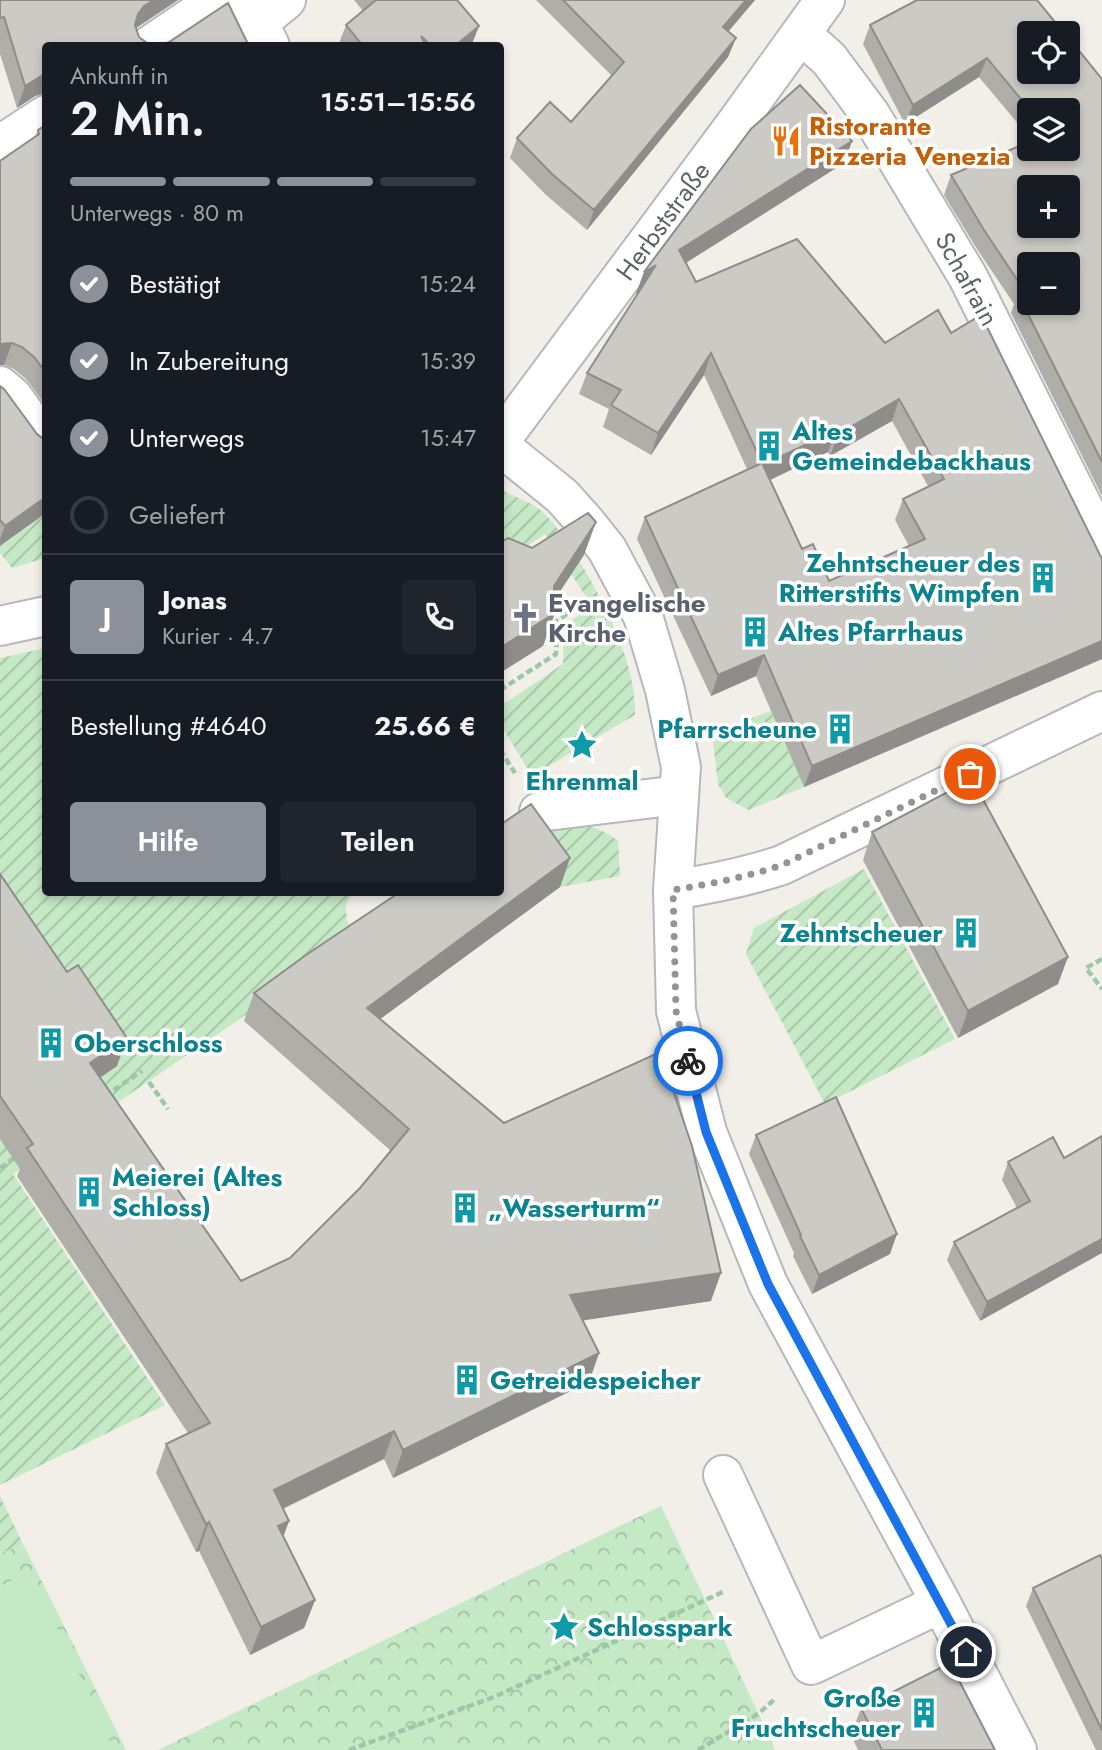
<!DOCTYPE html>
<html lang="de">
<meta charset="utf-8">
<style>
body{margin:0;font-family:Jost,sans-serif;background:#20242c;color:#f1f3f6;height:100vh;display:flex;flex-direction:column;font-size:26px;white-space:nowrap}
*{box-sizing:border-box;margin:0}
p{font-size:23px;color:#9ea1a6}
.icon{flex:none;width:38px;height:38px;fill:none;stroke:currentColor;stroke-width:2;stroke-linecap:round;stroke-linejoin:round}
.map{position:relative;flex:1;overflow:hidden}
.panel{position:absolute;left:42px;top:42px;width:462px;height:854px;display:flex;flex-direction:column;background:#171b24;border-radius:7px;box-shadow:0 4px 10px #0003}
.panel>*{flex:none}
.controls{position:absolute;left:1017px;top:21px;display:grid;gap:14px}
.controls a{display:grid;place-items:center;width:63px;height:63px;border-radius:7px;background:#171b24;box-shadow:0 4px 10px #0003;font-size:35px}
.pin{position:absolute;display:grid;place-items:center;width:60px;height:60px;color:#fff;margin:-30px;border:4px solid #fff;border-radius:50%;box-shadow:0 2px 7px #0007}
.courier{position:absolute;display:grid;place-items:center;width:70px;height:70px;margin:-35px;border:5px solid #1a73e8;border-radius:50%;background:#fff;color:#222;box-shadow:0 2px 9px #0007}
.headline em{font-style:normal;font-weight:600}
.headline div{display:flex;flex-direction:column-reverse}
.headline{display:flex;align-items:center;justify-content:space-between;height:119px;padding:0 28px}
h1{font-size:46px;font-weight:600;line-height:52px}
.bar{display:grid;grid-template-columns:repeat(4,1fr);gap:10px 7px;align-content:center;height:84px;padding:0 28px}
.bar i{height:9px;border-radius:5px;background:#363941}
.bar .selected{background:#8c9099}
.bar p{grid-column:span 4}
.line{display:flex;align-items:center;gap:18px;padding:0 28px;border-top:2px solid #363941}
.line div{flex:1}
.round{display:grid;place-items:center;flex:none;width:74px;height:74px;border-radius:7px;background:#20242c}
ol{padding:0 28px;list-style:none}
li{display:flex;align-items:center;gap:21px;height:77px}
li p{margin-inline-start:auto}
li .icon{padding:7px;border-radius:50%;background:#8c9099;color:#fff;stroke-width:4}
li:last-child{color:#9ea1a6}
li i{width:38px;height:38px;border:4px solid #363941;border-radius:50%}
.cta{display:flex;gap:14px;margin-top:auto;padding:14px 28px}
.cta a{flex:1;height:80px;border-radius:7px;background:#8c9099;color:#fff;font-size:28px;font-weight:600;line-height:80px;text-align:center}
.cta a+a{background:#20242c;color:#f1f3f6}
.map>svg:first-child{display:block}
.park{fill:url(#park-crowns)}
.garden{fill:url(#garden-furrows)}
.pitch{fill:#c5e8c5}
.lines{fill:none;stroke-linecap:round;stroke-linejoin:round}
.minor-casing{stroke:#b5b8bc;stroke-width:42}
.path{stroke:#9cc7a9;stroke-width:4.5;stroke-dasharray:7 3.5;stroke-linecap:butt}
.minor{stroke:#fff;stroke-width:38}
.wall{fill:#afaea9;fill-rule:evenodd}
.shaded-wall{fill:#8f8d8a}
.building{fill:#cccac5;stroke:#8f8d8a;stroke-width:2;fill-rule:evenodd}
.done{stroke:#929495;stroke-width:7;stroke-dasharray:0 12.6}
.route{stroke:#1a73e8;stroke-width:9}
.labels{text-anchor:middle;stroke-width:7;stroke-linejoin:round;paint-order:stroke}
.food-label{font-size:26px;font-weight:bold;fill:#c56008;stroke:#fff;text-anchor:start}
.street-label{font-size:26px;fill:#5f6368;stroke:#fff}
.culture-label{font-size:26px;font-weight:bold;fill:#0d838f;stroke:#fff;text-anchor:start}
.worship-label{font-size:26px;font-weight:bold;fill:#5b616d;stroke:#fff;text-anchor:start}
</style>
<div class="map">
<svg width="1102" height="1750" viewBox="0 0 1102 1750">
<defs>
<pattern id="park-crowns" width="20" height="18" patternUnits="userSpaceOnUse" patternTransform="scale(1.75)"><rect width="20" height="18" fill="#c5e8c5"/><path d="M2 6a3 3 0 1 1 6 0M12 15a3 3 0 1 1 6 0" fill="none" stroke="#a3c0a4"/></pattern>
<pattern id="garden-furrows" width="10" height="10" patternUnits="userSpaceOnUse" patternTransform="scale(1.75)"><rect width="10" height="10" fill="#c5e8c5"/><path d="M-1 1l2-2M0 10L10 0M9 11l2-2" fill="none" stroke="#a3c0a4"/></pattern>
</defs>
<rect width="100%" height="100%" fill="#f1efe8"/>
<path class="park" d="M661,1506l114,243 -2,1h-615z
M23,1544l103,206h-126v-196z"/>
<path class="garden" d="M501,490c12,6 27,11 38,19 15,12 26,31 37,47 27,43 61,108 59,159l-41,24 -5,-7 -21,12 4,8 -40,24 -31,-51v-19l62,-42 1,-38 28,-20 -47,-72 -28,19 -16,-5z
M45,500v58l-33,10 -12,-15v-7l35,-25z
M45,648l1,244 309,1c-9,8 -11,12 -8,24l-1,2 12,19 -345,236 152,231 -165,80v-827z
M771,711l33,76 -55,23 -23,-12 -8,-14 -6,-51z
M544,822c27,1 53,1 74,19l2,35 -60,11z
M864,869l91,170 -130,65 -79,-150 8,-26z
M0,1496l23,48 -23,10z"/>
<path class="pitch" d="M31,1572l81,174 -8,4h-99l-5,-10v-154z"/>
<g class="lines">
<g class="minor-casing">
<path id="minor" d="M248,0l22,46
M259,22l27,-22
M801,34l28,25 41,55 98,163 134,268
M149,46l68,-46
M0,145l46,-30
M0,386l12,10 34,47
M500,441l237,-319 88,-122
M500,446l62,50 25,28 20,25 36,67 22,74 16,77 -8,123 3,121 31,121 61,152 173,319 76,147
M0,626l46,-10
M539,812l140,-17
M673,890c38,-6 73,-13 109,-25l320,-154
M723,1475l88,190 130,-62"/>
</g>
<path class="path" d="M500,690l56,-36 1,-33 24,-17
M500,750l15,23
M1102,959l-16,9 16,21
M149,1082l19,27
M105,1096l37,-25
M0,1168l17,-12
M349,1750l145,-53 231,-106
M698,1750l60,-36 18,-16"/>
<use href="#minor" class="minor"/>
</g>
<path class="wall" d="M0,0h178l-42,28 3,9 8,6 -101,3v48l-11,2 -18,12 -17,-54z
M354,0h103l22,26 -8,20h-133l8,-21 17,-14z
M536,0h219l-27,32 8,6 -8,19 -141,173 -42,-36 -35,-36 7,-20 54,-16 41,-46z
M916,0h121l65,79v417l-91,-183 3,-9 -37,-55 -33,-54 7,-20 117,-26v-39h-39v27l-50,-60 -74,47 -42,-80 7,-19z
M46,125v281l-20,-27 -12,-10 -10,-4h-4v-204l35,-24 3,-7z
M852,141l-8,22 -158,100 10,19 189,61 66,-10 151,226v100l-298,128 -48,-111 -45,20 -74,-157 8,-22 102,-48 -43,-94 -53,80 -48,-28 6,-18 -30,-15 8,-21 51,-80 -2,1 8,-22zM892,421l36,65 -25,13 -8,21 14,26 -80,35 -27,-32 -32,-69 58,-28 2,4z
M0,386l37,48 -37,112z
M872,832l186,152 -100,54 -95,-178z
M570,858l-10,29 -180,132 331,282 -128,19 16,33 -10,29 -196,96 -9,-19 -101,50v28l32,63 -11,28 -54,27 -51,-104 -3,1 -40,-79 10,-29 22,-11 -171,-257 3,-7 -20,-30v-265l117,192 -17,12 141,203 49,-23 70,-70 31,-37 -147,-130 10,-28z
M756,1135l134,119 -78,40 -19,-38 1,-3 -45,-99z
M1064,1158l-84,163 -33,-61 7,-18 63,-34 -15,-28 6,-18z
M1102,1559v191h-6l-70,-144 7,-18z
M861,1708l134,42h-137l-7,-15z"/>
<path class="shaded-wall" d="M154,0h24l-42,28 -6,8 8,-22 6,-8z
M746,0h9l-40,47 8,-20z
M479,26l-8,20h-16z
M736,38l-8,19 -141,173 7,-20z
M987,58l-8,19 -74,47 8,-19z
M46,73v17l-2,3 -9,3 -18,12 8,-22z
M852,141l-8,22 -173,109 8,-22z
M656,265l-8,21 -12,8 8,-22z
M1,343h11l-8,22h-4v-21z
M711,353l-7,22 -53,80 7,-22z
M899,399l-7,22 -62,35 8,-22z
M836,430l-8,22 -73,35 8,-22z
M46,497v16l-46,33v-7l5,-13z
M596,522l-12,33 -42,64 12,-33z
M555,613l-12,33 -43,27v-25z
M1102,641v18l-298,128 8,-21z
M764,655l-8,21 -45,20 7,-21z
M570,858l-10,29 -203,149 10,-28z
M1068,957l-10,27 -100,54 10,-27z
M127,1038l-10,28 -38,26 11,-29z
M897,1234l-7,20 -78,40 7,-19z
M1102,1239v14l-122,68 7,-19z
M721,1273l-10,28 -151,23 10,-29z
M599,1353l-10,29 -196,96 10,-28z
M394,1431l-10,28 -121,59 11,-28z
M289,1521l-10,28 -1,-23z
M209,1522l-10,29 -3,1 10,-28z
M315,1600l-11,28 -54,27 11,-28z"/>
<path class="building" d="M0,0h154l-10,6 -6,8 -3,11 4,12 8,6 10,3h-111v27l-21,13 -21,-69 -4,1z
M376,0h81l22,26 -24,20h-24l-10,-10 5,10h-63l-17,-21z
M563,0h183l-23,27 13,11 -142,172 -42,-36 -35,-36 33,-36 21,20 53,-60z
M917,0h120l27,33h-35v39h39v-35l34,42v383l-84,-168 6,-4 -40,-60 -33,-55 78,-33v7h39v-39h-38l-43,-52 -74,47 -43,-80zM1029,187h39v39h-39zM1029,264h39v39h-39z
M228,3l21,43h-90l10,-4z
M800,85l52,56 -173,109 17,32 101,-43 88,104 53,-33 13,23 30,-18 121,244v82l-290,125 -48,-111 -46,20 -73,-158 117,-54 -51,-110 -53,80 -47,-28 10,-15 -34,-17 69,-108 -12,7 107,-143zM899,399l45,80 -41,20 22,40 -96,42 -16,-37 -11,5 -39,-84 73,-35 2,4z
M46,125v248l-12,-16 -12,-10 -10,-4 -12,1v-183l39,-27 -1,-4z
M0,386l4,3 33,45 9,7v56l-41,29 -5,-6z
M588,513l8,9 -42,64 1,27 -55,35v-105l8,-5 24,10z
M972,779l96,178 -100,54 -96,-179z
M531,804l39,54 -203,150 137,115 156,-71 32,94 29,127 -151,22 29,58 -196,97 -9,-19 -120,59 15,31 -11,5 37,74 -54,27 -52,-105 -3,2 -40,-80 44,-21 -183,-275 6,-4 -33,-48v-222l67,98 11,-7 49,73 -37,25 151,218 49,-23 70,-70 49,-59 -155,-136 52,-38 94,-63h100v-67z
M836,1097l61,137 -78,41 -19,-39 1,-1 -45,-100z
M1102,1136v103l-115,63 -33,-60 76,-41 -22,-39 45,-25 11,21z
M1100,1555l2,4v171l-69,-142z
M950,1663l45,87h-113l-21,-42z"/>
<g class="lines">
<path class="done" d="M688,1061l-12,-50 -3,-121c38,-6 73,-13 109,-25l188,-91"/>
<path class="route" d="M688,1061l18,71 62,152 198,368"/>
</g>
<defs>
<g id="restaurant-bare" transform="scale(2.415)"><path d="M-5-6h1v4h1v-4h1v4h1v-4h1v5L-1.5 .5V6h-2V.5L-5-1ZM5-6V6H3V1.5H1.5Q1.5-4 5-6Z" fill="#e8710a" stroke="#fff" stroke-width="2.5" paint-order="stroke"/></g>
<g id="building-bare" transform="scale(2.415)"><path d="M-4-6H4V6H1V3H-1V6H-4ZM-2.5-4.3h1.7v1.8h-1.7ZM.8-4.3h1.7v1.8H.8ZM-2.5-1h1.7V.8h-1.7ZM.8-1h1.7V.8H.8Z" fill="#0f9aa8" stroke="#fff" stroke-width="2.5" paint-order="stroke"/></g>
<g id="church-bare" transform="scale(2.415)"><path d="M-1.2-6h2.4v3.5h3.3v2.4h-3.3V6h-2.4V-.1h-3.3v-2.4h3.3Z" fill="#6b7280" stroke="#fff" stroke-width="2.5" paint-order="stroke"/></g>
<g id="sight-bare" transform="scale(2.415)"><path d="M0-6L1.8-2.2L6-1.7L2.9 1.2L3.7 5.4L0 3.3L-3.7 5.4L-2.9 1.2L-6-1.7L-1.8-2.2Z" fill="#0f9aa8" stroke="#fff" stroke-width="2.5" paint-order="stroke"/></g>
</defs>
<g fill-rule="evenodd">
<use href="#restaurant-bare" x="786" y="141"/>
<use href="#building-bare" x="769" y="446"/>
<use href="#building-bare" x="1043" y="578"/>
<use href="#church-bare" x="525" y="618"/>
<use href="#building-bare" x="755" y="632"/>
<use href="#building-bare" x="840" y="729"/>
<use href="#sight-bare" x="582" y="745"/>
<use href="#building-bare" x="966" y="933"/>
<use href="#building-bare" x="51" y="1043"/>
<use href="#building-bare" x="89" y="1192"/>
<use href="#building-bare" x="465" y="1208"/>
<use href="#building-bare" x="467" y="1380"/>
<use href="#sight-bare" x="564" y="1627"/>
<use href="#building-bare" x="924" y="1713"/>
</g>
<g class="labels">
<g class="food-label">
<text x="809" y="135">Ristorante<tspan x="809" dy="30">Pizzeria Venezia</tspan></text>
</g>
<g class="street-label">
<text transform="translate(663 221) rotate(-54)" y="9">Herbststraße</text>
<text transform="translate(967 279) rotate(61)" y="9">Schafrain</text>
</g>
<g class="culture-label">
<text x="792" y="440">Altes<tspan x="792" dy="30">Gemeindebackhaus</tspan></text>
<text x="1020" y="572" text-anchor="end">Zehntscheuer des<tspan x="1020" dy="30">Ritterstifts Wimpfen</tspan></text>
<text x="778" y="641">Altes Pfarrhaus</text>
<text x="817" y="738" text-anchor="end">Pfarrscheune</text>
<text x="582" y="790" text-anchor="middle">Ehrenmal</text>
<text x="943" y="942" text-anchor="end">Zehntscheuer</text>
<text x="74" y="1052">Oberschloss</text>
<text x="112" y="1186">Meierei (Altes<tspan x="112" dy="30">Schloss)</tspan></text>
<text x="488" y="1217">„Wasserturm“</text>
<text x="490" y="1389">Getreidespeicher</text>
<text x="587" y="1636">Schlosspark</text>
<text x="901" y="1707" text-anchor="end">Große<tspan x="901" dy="30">Fruchtscheuer</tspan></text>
</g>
<g class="worship-label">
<text x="548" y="612">Evangelische<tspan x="548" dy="30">Kirche</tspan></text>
</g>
</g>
</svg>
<div class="controls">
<a><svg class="icon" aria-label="locate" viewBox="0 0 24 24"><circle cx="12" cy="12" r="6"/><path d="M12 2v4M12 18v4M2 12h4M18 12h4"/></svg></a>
<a><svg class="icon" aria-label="layers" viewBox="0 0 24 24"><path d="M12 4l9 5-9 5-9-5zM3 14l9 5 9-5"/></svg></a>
<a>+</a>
<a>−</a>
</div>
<div class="pin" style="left:970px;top:774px;background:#ea580c"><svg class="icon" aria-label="bag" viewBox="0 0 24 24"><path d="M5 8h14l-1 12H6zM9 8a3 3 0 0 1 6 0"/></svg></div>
<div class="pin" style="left:966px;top:1652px;background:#1f2937"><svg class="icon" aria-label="home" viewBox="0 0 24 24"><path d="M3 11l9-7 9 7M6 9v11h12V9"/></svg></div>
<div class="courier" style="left:688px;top:1061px"><svg class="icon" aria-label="bike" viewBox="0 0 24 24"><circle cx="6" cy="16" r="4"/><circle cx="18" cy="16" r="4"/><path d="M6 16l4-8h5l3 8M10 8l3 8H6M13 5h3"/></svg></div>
<section class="panel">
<div class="headline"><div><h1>2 Min.</h1><p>Ankunft in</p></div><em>15:51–15:56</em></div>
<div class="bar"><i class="selected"></i><i class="selected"></i><i class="selected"></i><i></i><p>Unterwegs · 80 m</p></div>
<ol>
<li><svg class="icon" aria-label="check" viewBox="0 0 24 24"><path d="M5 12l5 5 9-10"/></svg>Bestätigt<p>15:24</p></li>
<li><svg class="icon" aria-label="check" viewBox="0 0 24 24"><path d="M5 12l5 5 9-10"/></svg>In Zubereitung<p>15:39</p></li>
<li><svg class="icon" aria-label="check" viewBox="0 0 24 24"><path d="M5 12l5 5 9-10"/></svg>Unterwegs<p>15:47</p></li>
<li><i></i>Geliefert</li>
</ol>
<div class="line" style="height:126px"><b class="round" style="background:#8c9099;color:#fff">J</b><div><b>Jonas</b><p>Kurier · 4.7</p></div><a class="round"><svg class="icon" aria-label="phone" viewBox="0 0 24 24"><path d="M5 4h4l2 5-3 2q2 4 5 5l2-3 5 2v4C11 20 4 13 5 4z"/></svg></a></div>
<div class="line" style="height:91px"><div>Bestellung #4640</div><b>25.66 €</b></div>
<div class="cta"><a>Hilfe</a><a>Teilen</a></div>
</section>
</div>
